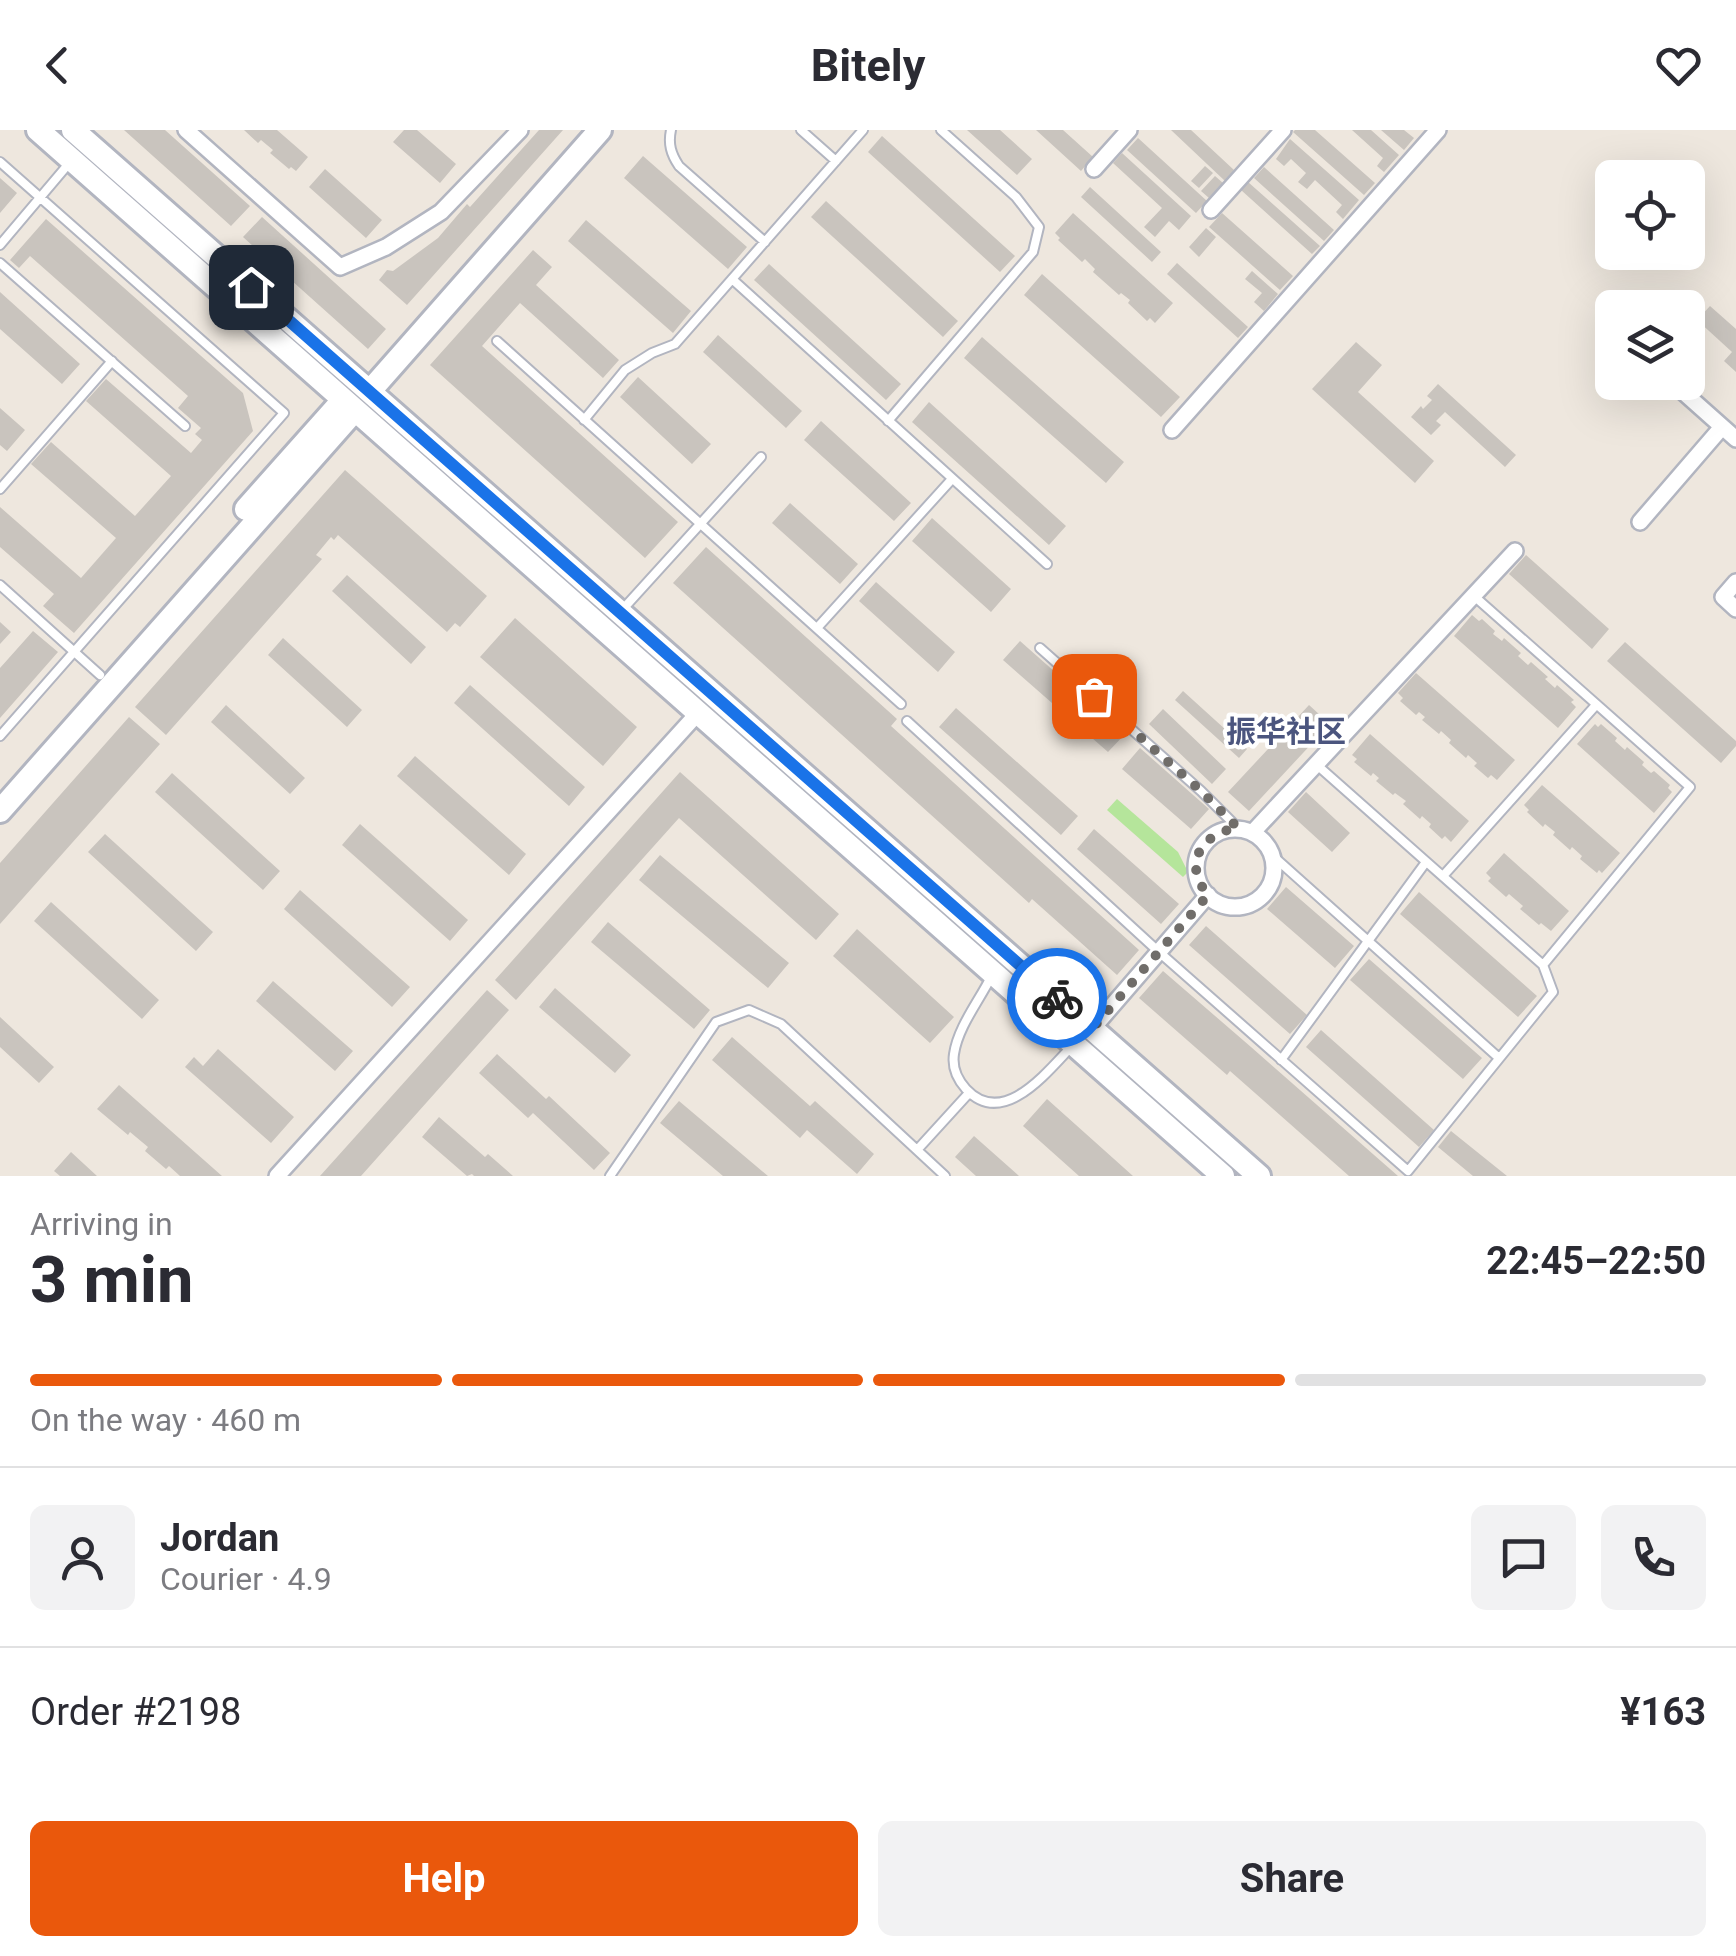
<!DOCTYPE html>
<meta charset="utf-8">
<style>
body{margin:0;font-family:Roboto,"Noto Sans SC",sans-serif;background:#f2f2f3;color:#2b2b33;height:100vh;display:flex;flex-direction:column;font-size:38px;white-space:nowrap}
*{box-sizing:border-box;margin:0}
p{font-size:32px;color:#7c7c81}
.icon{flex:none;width:55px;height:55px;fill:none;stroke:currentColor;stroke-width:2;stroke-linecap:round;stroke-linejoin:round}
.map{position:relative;height:1046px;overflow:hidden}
.drawer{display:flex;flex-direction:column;background:#fff;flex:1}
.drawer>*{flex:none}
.controls{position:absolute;left:1595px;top:30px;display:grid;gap:20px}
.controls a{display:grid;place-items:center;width:110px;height:110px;border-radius:15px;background:#fff;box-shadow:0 10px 40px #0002;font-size:50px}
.pin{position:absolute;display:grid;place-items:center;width:85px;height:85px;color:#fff;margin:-42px;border-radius:20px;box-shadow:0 5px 15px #0006}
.courier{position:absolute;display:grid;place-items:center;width:100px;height:100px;margin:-50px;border:8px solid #1a73e8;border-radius:50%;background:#fff;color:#222;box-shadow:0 2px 12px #0007}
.headline em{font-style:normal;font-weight:700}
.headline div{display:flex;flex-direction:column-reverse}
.headline{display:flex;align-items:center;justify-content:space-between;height:170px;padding:0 30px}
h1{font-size:65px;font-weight:700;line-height:75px}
.bar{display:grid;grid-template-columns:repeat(4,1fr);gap:15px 10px;align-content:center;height:120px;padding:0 30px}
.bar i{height:12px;border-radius:8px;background:#e1e1e2}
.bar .on{background:#ea580c}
.bar p{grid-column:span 4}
.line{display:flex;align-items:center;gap:25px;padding:0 30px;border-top:2px solid #e1e1e2}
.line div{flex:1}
.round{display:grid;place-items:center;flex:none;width:105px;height:105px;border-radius:15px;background:#f2f2f3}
.action{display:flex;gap:20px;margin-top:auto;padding:20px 30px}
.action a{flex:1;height:115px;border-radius:15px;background:#ea580c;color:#fff;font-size:40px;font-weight:700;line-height:115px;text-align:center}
.action a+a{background:#f2f2f3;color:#2b2b33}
header{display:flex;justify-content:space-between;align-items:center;height:130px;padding:0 30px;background:#fff;font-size:45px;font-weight:700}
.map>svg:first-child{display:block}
.green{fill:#b5e59b}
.building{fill:#c9c4be}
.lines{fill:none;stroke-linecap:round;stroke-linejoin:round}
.lane-casing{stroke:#b2b5c0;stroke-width:12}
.street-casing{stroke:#b2b5c0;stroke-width:20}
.secondary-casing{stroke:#b2b5c0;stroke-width:28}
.lane{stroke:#fff;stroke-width:8}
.street{stroke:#fff;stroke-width:15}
.secondary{stroke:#fff;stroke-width:22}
.done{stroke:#706d6a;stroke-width:10;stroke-dasharray:0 18}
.route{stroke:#1a73e8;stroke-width:12}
.labels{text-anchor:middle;stroke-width:8;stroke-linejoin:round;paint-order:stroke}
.quarter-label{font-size:30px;font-weight:bold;fill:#4b557e;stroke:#fff}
</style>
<header><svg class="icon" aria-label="back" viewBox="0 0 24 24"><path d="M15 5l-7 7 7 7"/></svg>Bitely<svg class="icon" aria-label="heart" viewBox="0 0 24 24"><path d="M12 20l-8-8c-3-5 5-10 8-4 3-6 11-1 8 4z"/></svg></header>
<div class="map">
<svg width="1736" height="1046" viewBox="0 0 1736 1046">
<rect width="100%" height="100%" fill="#eee7de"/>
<path class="green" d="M1117,669l61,53 10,20 -5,5 -76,-67z"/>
<path class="building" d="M124,0h41l85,76 -19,20z
M244,0h33l31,27 -12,14 -5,-4 -2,2 -19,-16 3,-3 -12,-10 -3,3z
M404,0h13l39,34 -16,19 -47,-41z
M539,0h24l-156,175 -28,-25 8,-10 6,1 45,-33 29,-34 3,3z
M967,0h33l32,29 -15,16z
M1036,0h27l30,27 -12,14z
M1171,0h20l43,40 -9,11z
M1295,0h20l60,53 -11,12 -71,-63z
M1352,0h19l28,25 -15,17 -7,-6 6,-8z
M1381,0h23l10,8 -10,12z
M882,6l133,120 -15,16 -132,-120z
M1138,8l69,63 -11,12 -69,-63z
M1290,9l69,61 -16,19 -7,-7 6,-7 -27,-25 -8,9 -9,-7 8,-9 -15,-14 -7,7 -8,-7z
M1122,23l69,63 -12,14 -10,-9 -14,16 -11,-10 18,-19 -49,-45z
M643,26l104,91 -19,22 -104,-91z
M1205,36l8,7 -14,15 -8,-7z
M1264,37l70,63 -10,11 -70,-63z
M325,39l57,51 -16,18 -57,-51z
M1215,46l8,7 -14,15 -8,-7z
M0,48l17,15 -17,20z
M1248,52l72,64 -8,8 -71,-64z
M1090,57l71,65 -9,10 -71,-65z
M826,71l132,120 -15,16 -132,-120z
M1073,83l100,90 -18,20 -5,-5 -3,3 -19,-18 2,-3 -9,-7 -2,2 -26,-23 2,-3 -10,-10 -3,3 -24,-22 2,-2 -5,-5z
M1222,83l71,63 -13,14 -71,-63z
M262,87l124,112 -18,20 -125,-112z
M46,89l197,174 10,38 -179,202 -31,-27 11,-12 -54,-47v-40l81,71 35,-40 -85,-74 20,-22 84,74 36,-40 -85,-75 20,-22 85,74 11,-13 -7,-6 6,-6 -23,-20 10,-12 -158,-140 -11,12 -9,-8z
M586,90l105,91 -18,22 -105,-92z
M1206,98l10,9 -17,20 -10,-10z
M533,120l19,17 -16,18 83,75 -16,18 -83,-75 -38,43 196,176 -33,36 -215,-193z
M1177,133l71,64 -10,11 -71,-64z
M769,134l132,120 -15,16 -132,-120z
M1252,141l26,23 -14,17 -10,-9 8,-9 -17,-14z
M1042,144l138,123 -19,20 -137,-122z
M0,162l80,72 -18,20 -62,-55z
M1710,176l26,23v43l-12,-11 8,-9 -35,-32z
M718,205l84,76 -16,17 -83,-76z
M982,207l142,125 -18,21 -142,-125z
M1356,212l26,23 -24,27 76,69 -19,22 -103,-94z
M638,247l73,67 -19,20 -72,-67z
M1438,254l78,71 -11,12 -60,-55 -9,9 5,4 -10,10 -20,-18 10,-11 2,3 9,-9 -5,-4z
M929,272l137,124 -17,19 -137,-123z
M0,278l25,22 -18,21 -7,-6z
M821,291l90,82 -17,18 -90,-81z
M345,340l142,126 -27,31 -5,-4 -8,9 -109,-97 -4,5 -3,-3 -15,18 6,4 -156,176 -31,-28z
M790,373l68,61 -18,20 -68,-61z
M932,388l79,71 -20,23 -79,-71z
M706,417l191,172 -6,7 248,224 -22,25 -85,-76 -3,4 -356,-320z
M1526,425l83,74 -17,20 -83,-75z
M347,445l79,72 -15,17 -79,-73z
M876,452l79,70 -17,20 -79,-71z
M1472,485l7,6 3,-2 13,12 -2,3 9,7 2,-3 17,15 -3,3 10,9 3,-3 17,15 -3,2 10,9 2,-3 17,15 -3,2 5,5 -18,21 -104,-92z
M515,488l122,109 -34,39 -123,-109z
M0,492l11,10 -11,12z
M33,501l25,21 -58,66v-50z
M283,508l79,72 -15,17 -79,-72z
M1020,511l105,93 -17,18 -105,-92z
M1625,512l111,99v5l-15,17 -114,-102z
M1416,543l99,87 -18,20 -6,-5 -3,3 -14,-12 3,-3 -9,-8 -2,3 -17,-15 2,-3 -10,-9 -2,3 -17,-14 3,-3 -6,-5 -3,3 -16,-14 3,-3 -5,-5z
M470,555l115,102 -16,19 -115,-103z
M1183,561l64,58 -8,9 -64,-58z
M226,575l79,73 -15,16 -79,-72z
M1309,575l21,19 -81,87 -21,-19z
M956,578l122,108 -17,19 -122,-108z
M1163,579l63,60 -14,15 -63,-60z
M129,587l31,27 -160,180v-61z
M1595,594l3,3 3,-3 16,14 -2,3 10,9 2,-3 17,15 -2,3 9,8 3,-2 16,14 -2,3 4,4 -18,21 -77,-69z
M1370,604l99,87 -18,21 -6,-6 -3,3 -13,-12 2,-3 -9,-8 -2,3 -17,-15 3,-3 -11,-8 -2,2 -17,-14 3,-3 -6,-5 -2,3 -17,-14 3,-3 -5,-4z
M1140,618l69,61 -18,20 -69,-60z
M415,626l111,98 -17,21 -112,-99z
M680,642l159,142 -23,26 -137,-122 -163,182 -21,-20z
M172,643l108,98 -17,19 -108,-98z
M1542,655l78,68 -18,20 -3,-3 -2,3 -17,-14 2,-3 -10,-9 -2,3 -17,-15 2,-3 -10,-8 -2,3 -16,-15 2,-2 -5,-5z
M1306,662l44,41 -18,19 -44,-40z
M360,694l108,96 -18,21 -108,-96z
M1094,699l85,75 -18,20 -84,-75z
M105,704l108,98 -17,19 -108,-99z
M1504,723l65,58 -18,20 -10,-8 -2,2 -19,-16 3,-3 -14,-12 -3,3 -18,-16 3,-3 -5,-5z
M660,725l129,108 -21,25 -129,-108z
M1286,757l68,59 -19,22 -68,-59z
M300,760l110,97 -18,20 -108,-98z
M1419,762l118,104 -19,21 -118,-103z
M51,772l108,98 -17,19 -108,-98z
M608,792l102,88 -16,19 -103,-87z
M1206,796l101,89 -17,19 -101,-89z
M857,799l97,88 -24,26 -97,-87z
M1369,829l113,99 -19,21 -113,-99z
M1163,841l88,76 147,129h-49l-119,-105 -3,4 -88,-77z
M273,851l80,70 -18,20 -79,-70z
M555,858l76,67 -16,18 -76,-66z
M487,860l22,20 -148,166h-41z
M0,887l54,50 -15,16 -39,-36z
M1321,900l113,100 -15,17 -113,-100z
M732,907l78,69 5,-5 59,53 -17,20 -50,-44 -7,8 -88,-78z
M218,919l76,68 -23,26 -86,-76 9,-10 9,9z
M497,924l49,45 3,-3 61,57 -16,17 -61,-57 -5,5 -49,-45z
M119,955l103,91h-42l-11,-10 -3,3 -21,-18 3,-4 -18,-15 -2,3 -31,-26z
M1047,969l86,77h-54l-56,-50z
M679,971l89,75h-45l-63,-53z
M439,987l46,40 3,-3 25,22h-39l-2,-2 -5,2 -45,-39z
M1451,1001l56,45h-34l-35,-29z
M974,1006l45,40h-43l-21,-19z
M71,1022l26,24h-37l-6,-5z"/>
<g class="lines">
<g class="lane-casing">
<path id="lane" d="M671,0c-3,14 0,24 8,36l86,76
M801,0l35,31
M0,32l284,251 -284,323
M0,115l71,-84
M0,133l185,163
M732,149l315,285
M497,211l404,363
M584,290l41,-50 27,-17 23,-9 188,-214
M888,291l145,-169 6,-25 -23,-30 -75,-67
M0,359l112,-128
M0,455l100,90
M623,479l138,-152
M817,498l135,-149
M1040,518l161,143 37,37
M907,591l252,231 249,219 145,-179 -10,-27
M1317,635l226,200 147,-178 -216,-191
M1273,726l226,202
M1443,746l153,-171
M991,847c-12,24 -33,50 -37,77 -2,13 3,25 12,35 37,40 81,-17 106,-43
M1281,930l145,-198
M917,1020l52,-57
M610,1046l106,-154 33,-12 32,14 164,152"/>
</g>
<g class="street-casing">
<path id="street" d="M186,0l154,137 46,-20 55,-35 79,-82
M1094,39l35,-39
M1211,80l72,-80
M1672,252l64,57
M1172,300l266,-300
M1640,392l82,-95
M1736,452l-13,15 13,12
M1196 738a39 39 0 1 1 78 0a39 39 0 1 1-78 0Z
M1253,702l262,-281
M1092,899l116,-134
M277,1046l421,-463"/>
</g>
<g class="secondary-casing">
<path id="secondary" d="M38,0l1185,1046
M73,0l1186,1046
M370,261l230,-261
M246,379l97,-109
M0,681l355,-401"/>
</g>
<use href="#lane" class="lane"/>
<use href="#street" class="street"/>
<use href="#secondary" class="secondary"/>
</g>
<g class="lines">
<path class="done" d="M1057,868l35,31 116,-134c-26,-31 -7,-62 30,-67l-37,-37 -107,-95"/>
<path class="route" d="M251,157l806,711"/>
</g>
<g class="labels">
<g class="quarter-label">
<text x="1286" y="612">振华社区</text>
</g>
</g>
</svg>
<div class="controls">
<a><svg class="icon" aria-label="locate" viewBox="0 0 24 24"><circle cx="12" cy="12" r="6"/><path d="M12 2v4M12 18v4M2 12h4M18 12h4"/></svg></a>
<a><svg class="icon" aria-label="layers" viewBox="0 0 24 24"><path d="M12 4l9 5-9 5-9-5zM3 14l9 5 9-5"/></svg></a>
</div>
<div class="pin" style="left:1094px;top:566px;background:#ea580c"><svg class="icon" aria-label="bag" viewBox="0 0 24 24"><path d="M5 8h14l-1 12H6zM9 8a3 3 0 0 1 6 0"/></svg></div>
<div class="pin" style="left:251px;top:157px;background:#1f2937"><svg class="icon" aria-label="home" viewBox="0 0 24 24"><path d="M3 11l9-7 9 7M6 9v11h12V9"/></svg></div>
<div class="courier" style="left:1057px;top:868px"><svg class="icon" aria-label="bike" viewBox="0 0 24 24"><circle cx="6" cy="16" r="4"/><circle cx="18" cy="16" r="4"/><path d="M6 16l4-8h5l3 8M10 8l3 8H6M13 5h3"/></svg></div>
</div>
<section class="drawer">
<div class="headline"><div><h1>3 min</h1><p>Arriving in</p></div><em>22:45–22:50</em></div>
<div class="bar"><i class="on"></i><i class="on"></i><i class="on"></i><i></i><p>On the way · 460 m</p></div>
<div class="line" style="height:180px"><a class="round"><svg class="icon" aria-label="person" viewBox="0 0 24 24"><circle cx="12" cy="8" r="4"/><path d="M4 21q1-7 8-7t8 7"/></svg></a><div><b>Jordan</b><p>Courier · 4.9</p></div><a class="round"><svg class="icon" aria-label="chat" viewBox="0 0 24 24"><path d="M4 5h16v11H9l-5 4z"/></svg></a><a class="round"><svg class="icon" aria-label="phone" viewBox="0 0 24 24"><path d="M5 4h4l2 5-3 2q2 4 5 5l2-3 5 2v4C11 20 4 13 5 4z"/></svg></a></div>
<div class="line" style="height:130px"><div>Order #2198</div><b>¥163</b></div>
<div class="action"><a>Help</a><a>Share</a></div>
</section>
